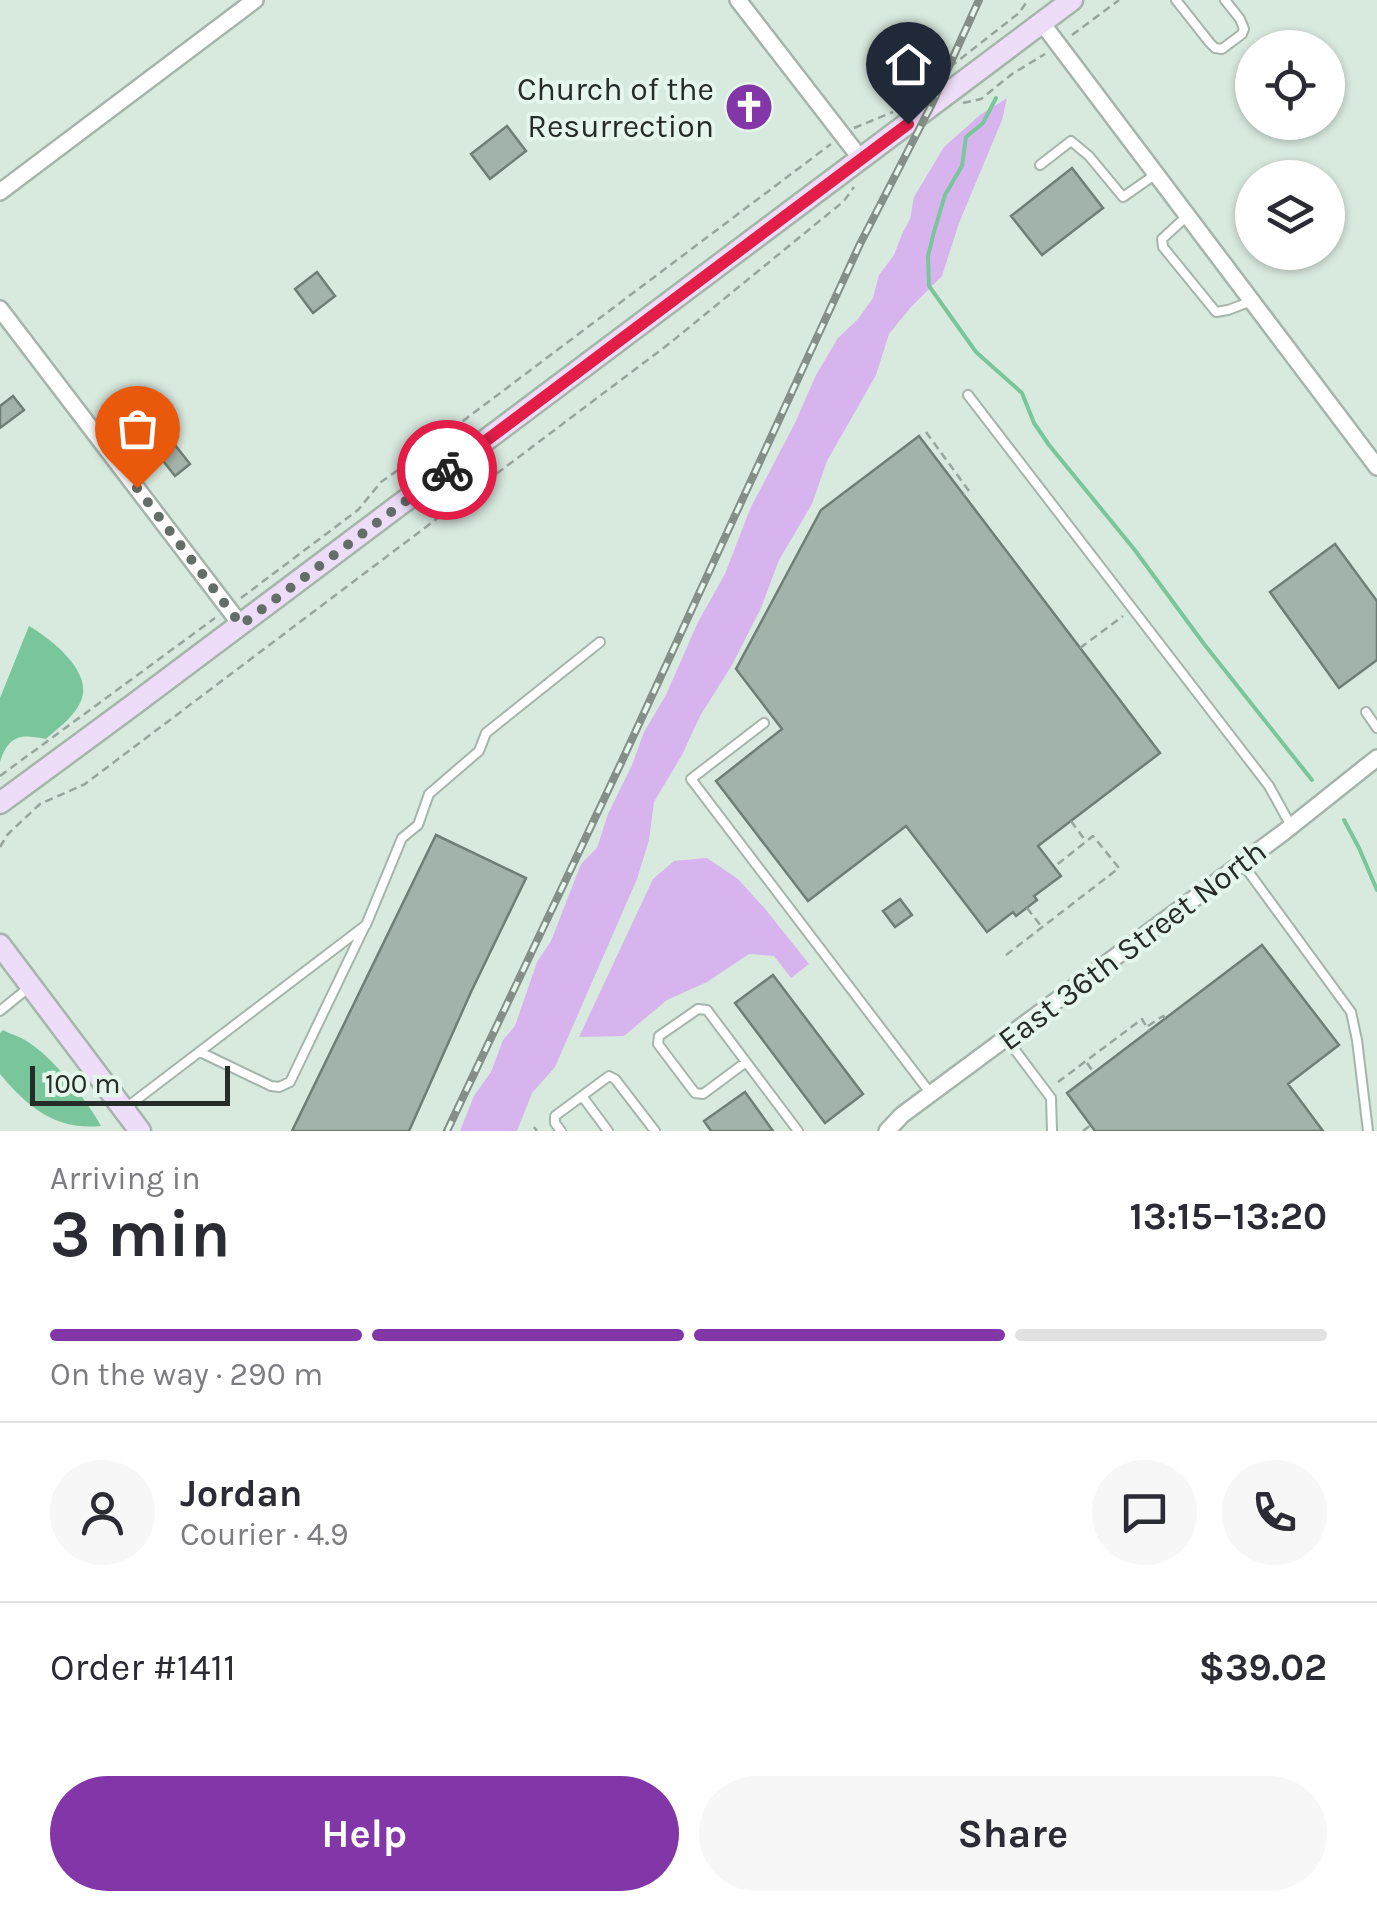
<!DOCTYPE html>
<meta charset="utf-8">
<style>
body{margin:0;font-family:Karla,sans-serif;background:#f7f7f7;color:#2b2b33;height:100vh;display:flex;flex-direction:column;font-size:38px;white-space:nowrap}
*{box-sizing:border-box;margin:0}
p{font-size:32px;color:#7c7c81}
.icon{flex:none;width:55px;height:55px;fill:none;stroke:currentColor;stroke-width:2;stroke-linecap:round;stroke-linejoin:round}
.map{position:relative;height:1131px;overflow:hidden}
.details{display:flex;flex-direction:column;background:#fff;flex:1}
.details>*{flex:none}
.tools{position:absolute;left:1235px;top:30px;display:grid;gap:20px}
.tools a{display:grid;place-items:center;width:110px;height:110px;border-radius:50%;background:#fff;box-shadow:0 2px 8px #0004;font-size:50px}
.scale{position:absolute;left:30px;bottom:25px;width:200px;box-sizing:border-box;padding-left:10px;border:5px solid #262c28;border-top:0;font-size:28px;line-height:35px;white-space:nowrap;color:#262c28;-webkit-text-stroke:8px #e5f6eb;paint-order:stroke}
.pin{position:absolute;display:grid;place-items:center;width:85px;height:85px;color:#fff;margin:-102px -42px;border-radius:50% 50% 50% 0;rotate:-45deg;box-shadow:0 0 10px #0007}
.pin .icon{rotate:45deg}
.courier{position:absolute;display:grid;place-items:center;width:100px;height:100px;margin:-50px;border:8px solid #e11d48;border-radius:50%;background:#fff;color:#222;box-shadow:0 2px 12px #0007}
.head em{font-style:normal;font-weight:700}
.head div{display:flex;flex-direction:column-reverse}
.head{display:flex;align-items:center;justify-content:space-between;height:170px;padding:0 50px}
h1{font-size:65px;font-weight:700;line-height:75px}
.bar{display:grid;grid-template-columns:repeat(4,1fr);gap:15px 10px;align-content:center;height:120px;padding:0 50px}
.bar i{height:12px;border-radius:8px;background:#e1e1e2}
.bar .selected{background:#8236a7}
.bar p{grid-column:span 4}
.line{display:flex;align-items:center;gap:25px;padding:0 50px;border-top:2px solid #e1e1e2}
.line div{flex:1}
.round{display:grid;place-items:center;flex:none;width:105px;height:105px;border-radius:52px;background:#f7f7f7}
.action{display:flex;gap:20px;margin-top:auto;padding:20px 50px}
.action a{flex:1;height:115px;border-radius:60px;background:#8236a7;color:#fff;font-size:40px;font-weight:700;line-height:115px;text-align:center}
.action a+a{background:#f7f7f7;color:#2b2b33}
.map>svg:first-child{display:block}
.green{fill:#d8b4ee}
.water{fill:#7ac69c}
.lines{fill:none;stroke-linecap:round;stroke-linejoin:round}
.stream{stroke:#7ac69c;stroke-width:4}
.building{fill:#a2b3a9;stroke:#6f7f75;stroke-width:2.5}
.service-casing{stroke:#a5b5ab;stroke-width:12}
.minor-casing{stroke:#a5b5ab;stroke-width:20}
.secondary-casing{stroke:#a5b5ab;stroke-width:25}
.path{stroke:#98a59c;stroke-width:2.5;stroke-dasharray:8 5;stroke-linecap:butt}
.service{stroke:#fff;stroke-width:8}
.minor{stroke:#fff;stroke-width:15}
.secondary{stroke:#eeddf8;stroke-width:20}
.rail-casing{stroke:#838f87;stroke-width:8}
.rail{stroke:#e5f6eb;stroke-width:4;stroke-dasharray:11;stroke-linecap:butt}
.done{stroke:#646e68;stroke-width:10;stroke-dasharray:0 18}
.route{stroke:#e11d48;stroke-width:12}
.labels{text-anchor:middle;stroke-width:8;stroke-linejoin:round;paint-order:stroke}
.poi-label{font-size:32px;fill:#262c28;stroke:#e5f6eb;text-anchor:end}
.street-label{font-size:32px;fill:#262c28;stroke:#e5f6eb}
</style>
<div class="map">
<svg width="1377" height="1131" viewBox="0 0 1377 1131">
<rect width="100%" height="100%" fill="#d8e9de"/>
<path class="green" d="M1007,98l-5,22 -43,103 -17,53 -31,31 -22,27 -13,41 -49,86 -15,43 -33,56 -18,48 -29,57 -32,51 -18,39 -28,47 -5,38 -12,39 -82,188 -23,26 -15,38h-57l14,-35 17,-24 12,-32 12,-14 22,-64 14,-21 30,-77 16,-16 11,-34 24,-49 12,-33 22,-37 32,-73 27,-48 25,-65 45,-86 21,-48 22,-37 20,-19 15,-21 6,-23 15,-20 8,-21 8,-15 4,-22 30,-50 36,-32z
M707,858l31,21 28,31 43,54 -18,14 -17,-22 -25,-2 -42,28 -40,18 -43,36 -45,1 74,-158 21,-18z"/>
<path class="water" d="M29,626c21,12 62,44 53,72 -6,18 -23,29 -36,41 -26,-6 -38,-3 -46,23v-64z
M3,1030c7,4 15,6 22,10 26,15 62,60 76,86 -46,5 -75,-21 -101,-52v-41z"/>
<g class="lines">
<path class="stream" d="M996,98l-13,25 -17,14 -4,29 -17,29 -11,37 -6,24 1,30 47,66 46,41 12,30 15,22 85,104 70,95 108,136
M1344,820l15,28 18,42"/>
</g>
<path class="building" d="M507,126l19,25 -36,28 -19,-25z
M1072,168l31,40 -61,47 -31,-39z
M317,272l18,24 -22,17 -18,-24z
M13,396l11,14 -24,18v-22z
M919,436l241,317 -122,93 23,30 -27,20 3,4 -21,16 -3,-4 -26,20 -81,-106 -98,75 -92,-120 66,-52 -46,-60 85,-159z
M175,445l15,19 -15,12 -15,-19z
M1335,544l42,57v59l-38,28 -69,-96z
M436,835l90,43 -55,114 -62,139h-117z
M900,899l12,16 -17,12 -12,-16z
M1262,945l77,100 -51,39 35,47h-228l-28,-38z
M773,975l90,119 -38,29 -90,-120z
M745,1092l28,39h-62l-7,-10z"/>
<g class="lines">
<g class="service-casing">
<path id="service" d="M1176,0l34,43 5,5 7,1 20,-15 2,-5 -4,-10 -15,-19
M1040,165l31,-24 18,15 34,41 33,-23
M1187,216l-25,23 1,8 53,65 12,-2 24,-9
M968,395l301,391 22,40
M1366,712l11,16
M764,723l-73,56 240,315
M1242,863l109,149 6,28 11,91
M0,1011l27,-22
M1006,1038l45,60 1,33
M200,1052l71,34 8,1 11,-5 74,-154
M746,1062l-43,32 -8,-1 -37,-49 1,-8 39,-27 9,1 91,121
M582,1096l26,35
M127,1107l239,-182 36,-87 16,-13 11,-31 50,-43 7,-18 114,-91
M561,1131l-6,-8v-7l54,-40 6,3 40,52"/>
</g>
<g class="minor-casing">
<path id="minor" d="M738,0l123,159
M1042,23l335,444
M0,192l255,-192
M0,309l241,316
M887,1131l15,-16 382,-283 93,-74"/>
</g>
<g class="secondary-casing">
<path id="secondary" d="M0,803l133,-98 939,-705
M0,945l140,186"/>
</g>
<path class="path" d="M1072,35l47,-35
M963,103l18,-4 31,-25 33,-20
M899,107l120,-94 9,-13
M854,128l39,-16
M926,432l43,59 -5,4
M241,598l117,-88 23,-28 17,-12 18,-6 27,-28 388,-292
M1080,648l43,-32
M0,776l215,-158
M1071,821l14,19
M0,847l8,-13 32,-30 45,-20 585,-441 174,-142 10,-14
M1027,908l14,18
M1006,955l113,-87 -26,-32 -39,31
M1148,1026l15,-10 2,2
M1087,1063l7,10
M1058,1082l84,-63 7,12
M534,1127l3,4
M1083,1131l8,-6"/>
<use href="#service" class="service"/>
<use href="#minor" class="minor"/>
<use href="#secondary" class="secondary"/>
<g class="rail-casing">
<path id="rail" d="M447,1131l174,-368 239,-519 71,-138 48,-106"/>
</g>
<use href="#rail" class="rail"/>
</g>
<g class="lines">
<path class="done" d="M137,488l104,137 206,-155"/>
<path class="route" d="M447,470l461,-346"/>
</g>
<defs>
<g id="church-disc" transform="scale(2.5)"><circle r="9.5" fill="#8236a7" stroke="#e5f6eb"/><path d="M-1.2-6h2.4v3.5h3.3v2.4h-3.3V6h-2.4V-.1h-3.3v-2.4h3.3Z" fill="#fff"/></g>
</defs>
<g fill-rule="evenodd">
<use href="#church-disc" x="749" y="107"/>
</g>
<g class="labels">
<g class="poi-label">
<text x="714" y="100">Church of the<tspan x="714" dy="37">Resurrection</tspan></text>
</g>
<g class="street-label">
<text transform="translate(1132 945) rotate(-37)" y="11">East 36th Street North</text>
</g>
</g>
</svg>
<div class="tools">
<a><svg class="icon" aria-label="locate" viewBox="0 0 24 24"><circle cx="12" cy="12" r="6"/><path d="M12 2v4M12 18v4M2 12h4M18 12h4"/></svg></a>
<a><svg class="icon" aria-label="layers" viewBox="0 0 24 24"><path d="M12 4l9 5-9 5-9-5zM3 14l9 5 9-5"/></svg></a>
</div>
<div class="scale">100 m</div>
<div class="pin" style="left:137px;top:488px;background:#ea580c"><svg class="icon" aria-label="bag" viewBox="0 0 24 24"><path d="M5 8h14l-1 12H6zM9 8a3 3 0 0 1 6 0"/></svg></div>
<div class="pin" style="left:908px;top:124px;background:#1f2937"><svg class="icon" aria-label="home" viewBox="0 0 24 24"><path d="M3 11l9-7 9 7M6 9v11h12V9"/></svg></div>
<div class="courier" style="left:447px;top:470px"><svg class="icon" aria-label="bike" viewBox="0 0 24 24"><circle cx="6" cy="16" r="4"/><circle cx="18" cy="16" r="4"/><path d="M6 16l4-8h5l3 8M10 8l3 8H6M13 5h3"/></svg></div>
</div>
<section class="details">
<div class="head"><div><h1>3 min</h1><p>Arriving in</p></div><em>13:15–13:20</em></div>
<div class="bar"><i class="selected"></i><i class="selected"></i><i class="selected"></i><i></i><p>On the way · 290 m</p></div>
<div class="line" style="height:180px"><a class="round"><svg class="icon" aria-label="person" viewBox="0 0 24 24"><circle cx="12" cy="8" r="4"/><path d="M4 21q1-7 8-7t8 7"/></svg></a><div><b>Jordan</b><p>Courier · 4.9</p></div><a class="round"><svg class="icon" aria-label="chat" viewBox="0 0 24 24"><path d="M4 5h16v11H9l-5 4z"/></svg></a><a class="round"><svg class="icon" aria-label="phone" viewBox="0 0 24 24"><path d="M5 4h4l2 5-3 2q2 4 5 5l2-3 5 2v4C11 20 4 13 5 4z"/></svg></a></div>
<div class="line" style="height:130px"><div>Order #1411</div><b>$39.02</b></div>
<div class="action"><a>Help</a><a>Share</a></div>
</section>
